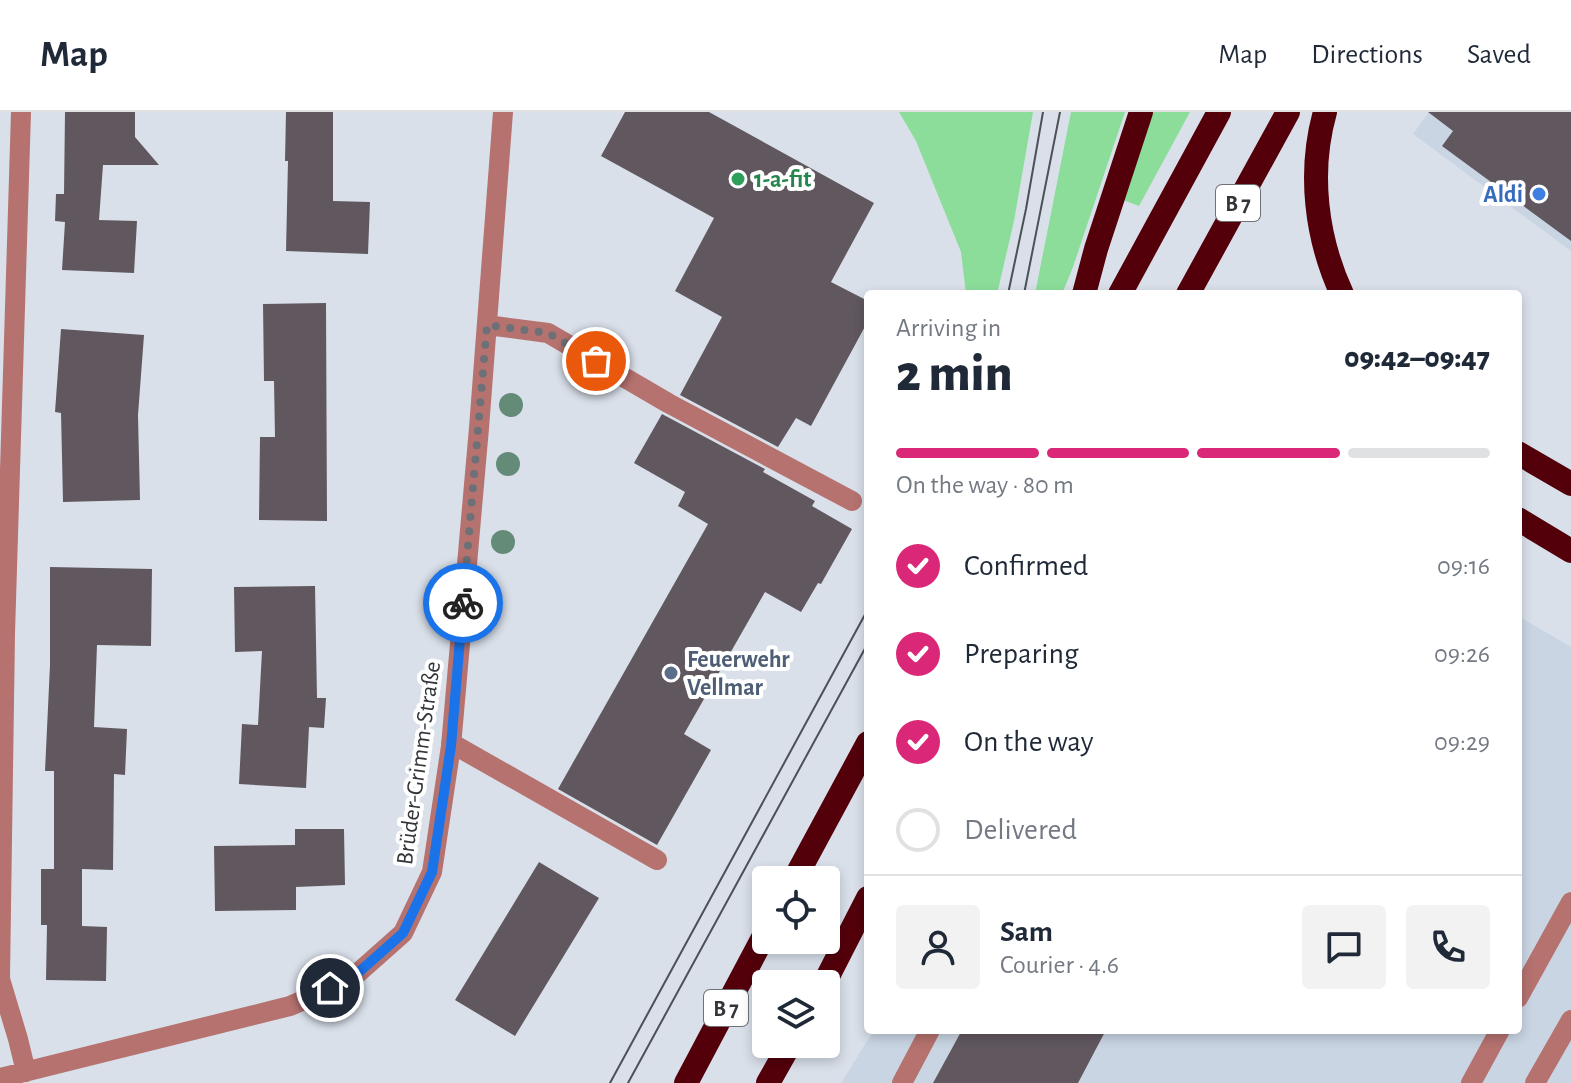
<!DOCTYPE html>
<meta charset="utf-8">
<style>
body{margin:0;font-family:"Alegreya Sans",sans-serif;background:#f2f2f3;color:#1f2937;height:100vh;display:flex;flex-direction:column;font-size:30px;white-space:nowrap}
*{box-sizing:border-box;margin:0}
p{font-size:26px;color:#747a83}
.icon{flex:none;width:44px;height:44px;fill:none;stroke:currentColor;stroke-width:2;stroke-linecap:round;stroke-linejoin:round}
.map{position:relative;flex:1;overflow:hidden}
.details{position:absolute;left:864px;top:178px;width:658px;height:744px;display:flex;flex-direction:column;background:#fff;border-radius:8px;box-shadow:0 4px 12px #0003}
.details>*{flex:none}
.buttons{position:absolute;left:752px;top:754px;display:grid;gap:16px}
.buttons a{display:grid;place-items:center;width:88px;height:88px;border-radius:8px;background:#fff;box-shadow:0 4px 12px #0003;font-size:40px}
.pin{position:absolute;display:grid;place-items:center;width:68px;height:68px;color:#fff;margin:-34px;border:4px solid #fff;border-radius:50%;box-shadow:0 2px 8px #0007}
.courier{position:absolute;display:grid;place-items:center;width:80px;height:80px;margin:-40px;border:6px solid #1a73e8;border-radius:50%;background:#fff;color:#222;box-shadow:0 2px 10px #0007}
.head em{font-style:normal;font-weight:800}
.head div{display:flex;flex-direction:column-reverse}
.head{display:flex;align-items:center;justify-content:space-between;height:136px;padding:0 32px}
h1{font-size:52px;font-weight:800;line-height:60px}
.bar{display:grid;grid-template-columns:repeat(4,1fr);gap:12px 8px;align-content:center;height:96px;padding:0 32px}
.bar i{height:10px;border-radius:6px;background:#e0e1e3}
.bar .active{background:#db2777}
.bar p{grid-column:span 4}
.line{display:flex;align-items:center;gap:20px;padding:0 32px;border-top:2px solid #e0e1e3}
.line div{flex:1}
.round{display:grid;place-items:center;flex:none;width:84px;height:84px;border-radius:8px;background:#f2f2f3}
ol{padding:0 32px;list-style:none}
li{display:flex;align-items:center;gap:24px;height:88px}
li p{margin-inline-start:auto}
li .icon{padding:8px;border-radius:50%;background:#db2777;color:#fff;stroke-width:4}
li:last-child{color:#747a83}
li i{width:44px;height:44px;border:4px solid #e0e1e3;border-radius:50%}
header{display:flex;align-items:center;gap:48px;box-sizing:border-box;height:112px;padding:0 40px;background:#fff;border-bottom:2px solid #e0e1e3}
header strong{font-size:38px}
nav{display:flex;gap:44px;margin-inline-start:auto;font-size:28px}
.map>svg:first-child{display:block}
.built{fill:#cad5e4}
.green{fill:#8cdd9a}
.building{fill:#61585f}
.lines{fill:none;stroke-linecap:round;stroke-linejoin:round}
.minor{stroke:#b5726f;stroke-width:20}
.highway{stroke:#53000b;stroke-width:24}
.tram{stroke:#4d5055;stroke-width:2}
.tree{fill:#638b78}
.done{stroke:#6d7177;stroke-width:8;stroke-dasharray:0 14.4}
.route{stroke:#1a73e8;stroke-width:10}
.leisure-dot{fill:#2e9e5b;stroke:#fff;stroke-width:3}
.shop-dot{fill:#3f7fe0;stroke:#fff;stroke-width:3}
.service-dot{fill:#5c6f8a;stroke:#fff;stroke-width:3}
.labels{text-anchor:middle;stroke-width:8;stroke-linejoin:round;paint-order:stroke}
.shield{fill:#fff;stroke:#707274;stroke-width:2}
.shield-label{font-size:22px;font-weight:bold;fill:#333539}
.leisure-label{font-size:24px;font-weight:bold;fill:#27864d;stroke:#fff;text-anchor:start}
.shop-label{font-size:24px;font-weight:bold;fill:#366cbe;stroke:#fff;text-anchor:end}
.service-label{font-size:24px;font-weight:bold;fill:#4e5e75;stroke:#fff;text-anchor:start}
.street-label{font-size:24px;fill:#333539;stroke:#fff}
</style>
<header>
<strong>Map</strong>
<nav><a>Map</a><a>Directions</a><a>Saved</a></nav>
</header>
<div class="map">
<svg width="1571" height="971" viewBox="0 0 1571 971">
<rect width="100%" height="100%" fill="#d9e0ea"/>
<path class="built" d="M1429,0h142v139l-158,-117z
M1518,504l53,31v436h-730l33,-53h644z"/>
<path class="green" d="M899,0h134l-19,109 -17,73h-31l-5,-42 -45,-111z
M1071,0h54l-52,155 -11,27h-27z
M1152,0h38l-51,94 -16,-6z"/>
<path class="building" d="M65,0h70v25l24,28h-56l-4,55 38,1 -3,52 -72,-3 3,-48 -10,-1 1,-27h8z
M286,0h47v89l37,1 -2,52 -82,-3 2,-90h-3z
M625,0h84l165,91 -43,79 37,19v20l-57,105 -15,-8 -18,29 -98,-52 42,-78 -47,-26 39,-73 -113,-62z
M1428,0h143v129l-129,-95 11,-15z
M326,191l1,218 -68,-1 1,-83h15l-1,-56h-10l-1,-77z
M61,217l83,6 -6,80 2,85 -77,2 -2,-89 -6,-1z
M662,302l103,55 -2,3 52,29 -3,5 40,23 -31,55 -3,-1 -17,29 -36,-20 -81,142 27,16 -54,95 -99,-56 150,-265 -30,-18 7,-14 -51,-29z
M50,455l102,2 -1,77 -54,-1 -3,82 33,2 -2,46 -11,-1 -1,96 -31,-1v57l25,1 -1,54 -60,-1 1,-55h-6v-56h13v-98h-9l5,-106z
M315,474l2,112h9l-2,30 -15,-1 -3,61 -67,-4 3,-60 16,1 4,-74 -27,1 -1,-65z
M295,717h49l1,56 -49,2v23l-81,1 -1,-65 81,-1z
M539,750l60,36 -84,138 -60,-36z
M962,918h144l-28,53h-145z"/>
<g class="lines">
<path class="minor" d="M487,213l61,8 120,70 184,98
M451,631l206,117
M0,865l5,-344 16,-521
M0,867l18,60 8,33
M1518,886l53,-96
M0,966l290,-72 60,-26 53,-47 29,-61 19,-126 28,-318 24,-316
M902,971l28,-53
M1471,971l29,-53
M1535,971l36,-63"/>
<path class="highway" d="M1325,0c-17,60 -9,126 17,182
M1084,182l12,-45 45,-137
M1120,182l99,-182
M1188,182l100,-182
M1518,341l53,31
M1518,407l53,32
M794,768l74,-137
M824,872l44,-86
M686,971l80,-151
M768,971l22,-39"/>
<path class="tram" d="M1008,182l18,-85 17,-97
M1024,182l36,-182
M610,971l258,-474
M628,971l240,-440"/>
</g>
<g class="tree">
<circle cx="511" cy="293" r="12"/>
<circle cx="508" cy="352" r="12"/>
<circle cx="503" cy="430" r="12"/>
</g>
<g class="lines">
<path class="done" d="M463,491l24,-278 61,8 48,28"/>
<path class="route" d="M330,876l20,-8 53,-47 29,-61 19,-126 12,-143"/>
</g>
<circle class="leisure-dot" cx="738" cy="67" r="8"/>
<circle class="shop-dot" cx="1539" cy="82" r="8"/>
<circle class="service-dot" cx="671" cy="561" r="8"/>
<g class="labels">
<g class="shield">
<rect x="1216" y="73" width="44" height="36" rx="6"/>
<rect x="704" y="878" width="44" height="36" rx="6"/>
</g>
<g class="shield-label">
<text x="1238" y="99">B 7</text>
<text x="726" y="904">B 7</text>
</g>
<g class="leisure-label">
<text x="754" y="75">1-a-fit</text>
</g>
<g class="shop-label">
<text x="1523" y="90">Aldi</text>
</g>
<g class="service-label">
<text x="687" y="555">Feuerwehr<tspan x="687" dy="28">Vellmar</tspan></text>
</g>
<g class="street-label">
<text transform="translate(418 651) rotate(-82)" y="8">Brüder-Grimm-Straße</text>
</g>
</g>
</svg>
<div class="buttons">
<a><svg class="icon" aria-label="locate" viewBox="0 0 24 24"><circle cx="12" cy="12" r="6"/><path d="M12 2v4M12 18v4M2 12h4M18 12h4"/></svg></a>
<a><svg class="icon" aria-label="layers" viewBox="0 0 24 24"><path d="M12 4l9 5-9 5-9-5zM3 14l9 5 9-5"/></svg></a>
</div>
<div class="pin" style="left:596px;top:249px;background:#ea580c"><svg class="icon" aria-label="bag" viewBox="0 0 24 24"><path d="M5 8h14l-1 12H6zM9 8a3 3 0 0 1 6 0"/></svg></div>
<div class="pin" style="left:330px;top:876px;background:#1f2937"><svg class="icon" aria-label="home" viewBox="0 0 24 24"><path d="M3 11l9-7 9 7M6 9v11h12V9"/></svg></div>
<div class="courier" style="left:463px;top:491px"><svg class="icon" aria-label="bike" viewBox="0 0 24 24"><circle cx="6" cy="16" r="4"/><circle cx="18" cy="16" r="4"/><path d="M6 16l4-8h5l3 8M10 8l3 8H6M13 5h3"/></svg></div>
<section class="details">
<div class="head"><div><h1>2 min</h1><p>Arriving in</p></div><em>09:42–09:47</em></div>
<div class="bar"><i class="active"></i><i class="active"></i><i class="active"></i><i></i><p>On the way · 80 m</p></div>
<ol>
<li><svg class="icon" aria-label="check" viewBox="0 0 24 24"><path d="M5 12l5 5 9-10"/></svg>Confirmed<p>09:16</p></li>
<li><svg class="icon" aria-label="check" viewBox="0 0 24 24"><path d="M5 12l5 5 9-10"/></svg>Preparing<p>09:26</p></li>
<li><svg class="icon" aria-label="check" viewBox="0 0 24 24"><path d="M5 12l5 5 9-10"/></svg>On the way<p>09:29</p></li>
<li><i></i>Delivered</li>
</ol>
<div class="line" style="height:144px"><a class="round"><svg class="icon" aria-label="person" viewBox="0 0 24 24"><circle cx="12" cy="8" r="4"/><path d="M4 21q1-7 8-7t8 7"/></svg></a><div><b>Sam</b><p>Courier · 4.6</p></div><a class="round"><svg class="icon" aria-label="chat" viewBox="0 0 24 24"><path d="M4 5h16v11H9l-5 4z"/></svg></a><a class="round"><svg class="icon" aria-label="phone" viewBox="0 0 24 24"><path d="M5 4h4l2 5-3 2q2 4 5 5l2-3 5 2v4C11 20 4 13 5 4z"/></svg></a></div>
</section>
</div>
